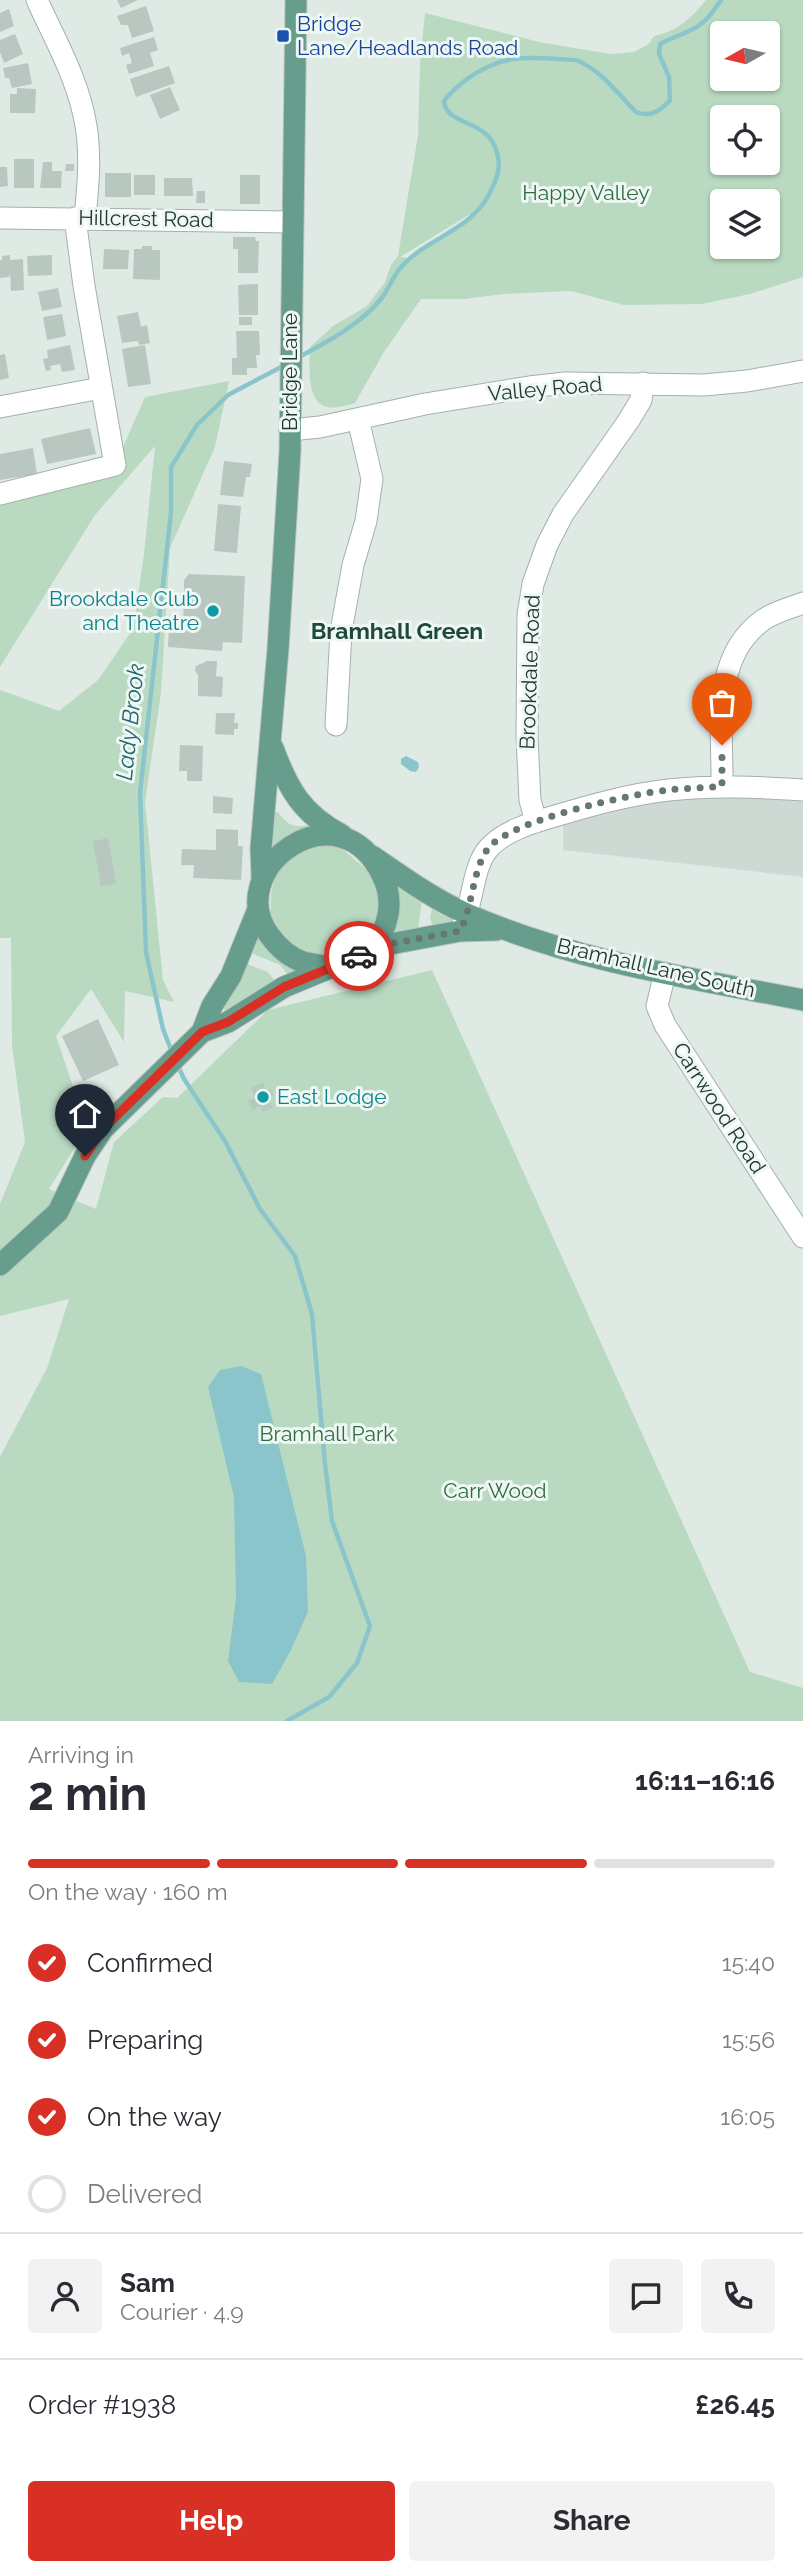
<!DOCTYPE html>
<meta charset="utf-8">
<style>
body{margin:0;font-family:Raleway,sans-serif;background:#f2f2f3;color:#2b2b33;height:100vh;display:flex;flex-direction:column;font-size:26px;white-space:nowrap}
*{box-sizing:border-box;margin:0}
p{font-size:23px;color:#7c7c81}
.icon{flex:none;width:38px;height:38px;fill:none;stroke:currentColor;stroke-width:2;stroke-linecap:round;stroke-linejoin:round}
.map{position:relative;height:1721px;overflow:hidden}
.drawer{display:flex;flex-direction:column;background:#fff;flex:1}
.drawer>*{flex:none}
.needle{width:46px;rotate:262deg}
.buttons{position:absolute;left:710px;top:21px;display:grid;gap:14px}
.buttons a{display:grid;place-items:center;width:70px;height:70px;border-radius:7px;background:#fff;box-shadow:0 2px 5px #0004;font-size:35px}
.pin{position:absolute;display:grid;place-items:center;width:60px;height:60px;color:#fff;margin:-72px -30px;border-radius:50% 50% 50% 0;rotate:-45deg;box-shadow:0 0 7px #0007}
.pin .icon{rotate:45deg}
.courier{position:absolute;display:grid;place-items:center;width:70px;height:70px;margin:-35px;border:5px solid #d93025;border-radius:50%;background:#fff;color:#222;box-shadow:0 2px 9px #0007}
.overview em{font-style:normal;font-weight:700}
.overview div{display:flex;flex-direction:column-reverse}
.overview{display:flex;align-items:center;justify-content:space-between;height:119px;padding:0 28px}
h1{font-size:46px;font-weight:700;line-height:52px}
.bar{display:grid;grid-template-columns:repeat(4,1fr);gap:10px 7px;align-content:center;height:84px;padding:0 28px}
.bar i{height:9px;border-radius:5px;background:#e1e1e2}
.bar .selected{background:#d93025}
.bar p{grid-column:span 4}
.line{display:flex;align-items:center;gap:18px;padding:0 28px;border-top:2px solid #e1e1e2}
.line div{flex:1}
.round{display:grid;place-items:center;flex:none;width:74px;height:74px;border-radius:7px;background:#f2f2f3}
ol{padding:0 28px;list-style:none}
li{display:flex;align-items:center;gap:21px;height:77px}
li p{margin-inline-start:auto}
li .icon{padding:7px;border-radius:50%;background:#d93025;color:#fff;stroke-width:4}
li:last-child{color:#7c7c81}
li i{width:38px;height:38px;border:4px solid #e1e1e2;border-radius:50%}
.action{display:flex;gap:14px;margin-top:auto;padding:14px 28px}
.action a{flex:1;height:80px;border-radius:7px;background:#d93025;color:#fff;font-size:28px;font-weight:700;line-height:80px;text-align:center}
.action a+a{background:#f2f2f3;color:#2b2b33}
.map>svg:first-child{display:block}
.built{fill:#ced9d4}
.green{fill:#b9dac1;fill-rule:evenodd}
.water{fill:#8ac5cc}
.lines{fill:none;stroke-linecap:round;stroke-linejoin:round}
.stream{stroke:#8ac5cc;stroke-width:4.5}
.building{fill:#b8c7c0}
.minor-casing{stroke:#a2b1ab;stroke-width:23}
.major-casing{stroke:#bcc4c1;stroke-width:23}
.minor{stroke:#fff;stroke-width:21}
.major{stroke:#669d8d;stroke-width:21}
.done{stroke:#647770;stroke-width:7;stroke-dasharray:0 12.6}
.route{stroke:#d93025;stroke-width:9}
.transit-dot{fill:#1a4fb4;stroke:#eff7f3;stroke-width:2.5}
.culture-dot{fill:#0f9aa8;stroke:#eff7f3;stroke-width:2.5}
.labels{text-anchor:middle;stroke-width:6;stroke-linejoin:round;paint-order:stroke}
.transit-label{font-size:21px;fill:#164399;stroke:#eff7f3;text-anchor:start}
.park-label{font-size:21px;fill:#2e6d44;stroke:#eff7f3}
.street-label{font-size:21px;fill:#213931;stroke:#eff7f3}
.culture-label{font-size:21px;fill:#0d838f;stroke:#eff7f3;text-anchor:end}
.neighbourhood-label{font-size:23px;font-weight:bold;fill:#1f493d;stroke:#eff7f3}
.water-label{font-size:23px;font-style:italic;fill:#1f6671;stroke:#eff7f3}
</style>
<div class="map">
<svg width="803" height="1721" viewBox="0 0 803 1721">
<rect width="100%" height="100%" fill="#dfeae5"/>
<path class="built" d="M695,795l89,1v4l19,1v76l-240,-27v-28l28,-10z"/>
<path class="green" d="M706,0h97v277l-53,17 -48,10 -78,1 -53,-14 -67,3 -40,5h-43l-37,53 -29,51c-8,2 -20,6 -28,4 -22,-5 -17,-44 -17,-60l23,-21 34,-20 18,-24 6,-17 7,-9 20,-121 2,-71 5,-51 114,29 71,12 24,-2 15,-8 5,-8c24,-5 36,-17 52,-36zM723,33h45v46h-45zM723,117h45v46h-45zM723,201h45v46h-45zM472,213l-4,5 -60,40 -8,-1z
M229,381l-14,66 -45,101 -9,145 -16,109 18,178 11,22 -49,-11 -1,51 -33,-53 -35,47 31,92 -38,61 47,20 18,-67 49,-45 14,1 91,-88 164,-40 318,702 53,16v33h-803v-264l47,-89 22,-69 -69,17v-112l25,-62 -13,-97 -1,-107h-11v-248l59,21 39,-31 35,-51 11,-75 11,-108 -60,69 -95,152v-173l115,-29 30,-68z
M273,812h5c10,13 14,16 31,13l3,3 -39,21 -2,-3z
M327,845l14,3 32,27 11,32 -18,37 -40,15 -39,-10c-5,-10 -15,-24 -16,-36 -3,-40 16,-64 56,-68z
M394,881l28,18 -4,30 -23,4z
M433,906l6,8 17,7 -21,5 -3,-1 -2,-8z
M256,934l42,36 -8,8 -10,-13 -27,-11 -2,-4z
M247,964l21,8 7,9 -46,34 -8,-9z"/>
<path class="water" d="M406,756l12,6 1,5 -3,5 -6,-1 -9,-7v-5z
M241,1366l20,8 45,182 2,56 -18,40 -18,32 -33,-2 -11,-21 8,-63 -2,-101 -26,-110 12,-17z"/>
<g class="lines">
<path class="stream" d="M299,357c28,-15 62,-33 82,-58 8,-10 12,-23 20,-32 28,-31 74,-37 91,-79 6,-12 9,-22 5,-35 -8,-35 -51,-26 -53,-52 6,-9 14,-15 23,-22 40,-28 63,-21 109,-19 24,9 42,34 60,52 14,6 25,-1 34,-12l-1,-23 -10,-23 1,-10c31,-16 39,-10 61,-44
M172,1052l-9,-23 -17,-77 -6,-159 31,-281v-45l26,-42 31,-30 57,-30
M178,1066l6,13 41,62 35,68 35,47 17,58 13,150 7,57 38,105 -13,37 -28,34 -42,24"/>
</g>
<path class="building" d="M117,0h21l-17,8z
M146,6l8,25 -22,7 -4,-13h-7l-4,-9z
M9,9l5,17 -14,6v-19z
M15,34l8,20 -19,9 -4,-11v-12z
M154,37l4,13 -8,3 4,13 -25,8 -3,-9 6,-2 -3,-10 -7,3 -2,-8z
M28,63l4,21 -20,4 -3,-10h-4l-2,-10z
M169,66l6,17 -39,14 -6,-18z
M170,87l10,23 -20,9 -10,-24z
M17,88l19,1 -1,24h-25v-19h7z
M14,159h20v29h-20z
M43,162h9v9h10l-1,17h-21z
M66,164h8v7h-9z
M0,167h7l1,19 -8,1z
M105,173h26v24h-26z
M134,175h21v20h-21z
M240,175h20v29h-20z
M164,178h28l1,18h-29z
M197,191h8v12h-9z
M233,237h22l1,4h3l-1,32h-20v-24h-5z
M142,246h10v4h8v30l-27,-1 1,-30h8z
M104,249l25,1 -1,19h-25z
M10,255v5l13,-1 1,31 -13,1 -1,-17 -1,3 -9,1v-18h2v-4z
M52,255v20l-24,1 -1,-20z
M258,284v31h-19l-1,-30z
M58,288l4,19 -20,4 -4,-19z
M138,312l3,15 6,-2 3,18 -11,2 -1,-4 -16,2 -5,-27z
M62,314l4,22 -19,4 -4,-23z
M239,317h13v8h-13z
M236,331h23l1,24h-4l1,13h-10v7h-15v-17h5z
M70,345l5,25 -13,2 -2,-8 -10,2 1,4 -5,1 -3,-12 5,-1 -1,-8z
M145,345l6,39 -23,3 -6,-38z
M5,354l4,24 -9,2v-25z
M90,428l6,26 -49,10 -6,-25z
M33,448l4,26 -37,6v-26z
M224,461l28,3 -2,13h-4l-3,20 -23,-2z
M218,504l23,2 -4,47 -23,-2z
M189,574l56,2 -3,67 -19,-1 -1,9 -54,-4 1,-18 25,2 1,-7 -12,-1 1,-25 13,1 1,-6 -9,-1v4l-5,-1v-15z
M207,661h10l-1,15 7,1 -1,20 -24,-1v-21l-3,-4 1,-5z
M216,713h19l-1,10h4v6h-4v6l-19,-1z
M180,745l23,1 -1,35h-15v-10h-8z
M213,796l20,2 -1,16 -19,-1z
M216,829l22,1v16h5l-2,34 -48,-2 1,-13h-13l1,-16 34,1z
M108,838l8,46 -15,2 -8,-45z
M98,1019l21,46 -36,16 -21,-45z
M263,1083l3,8 5,-2 3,7 -6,2 5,10 -10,4 -3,-6 -8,4 -4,-9 7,-3 -4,-10z"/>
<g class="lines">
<g class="minor-casing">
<path id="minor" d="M37,0c18,40 42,81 49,126 5,30 2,61 -1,92
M0,218l291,4
M0,407l101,-19
M290,430l30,-3 105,-23 104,-17 36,-4 139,2 43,-4 56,-10
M0,494l115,-29 -31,-179 -9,-68
M336,725l5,-94 12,-66 13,-44 6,-42 -14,-60
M722,786c1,-56 -12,-128 41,-166 11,-8 27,-12 40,-17
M536,822l-6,-22 -3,-63 1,-122 5,-31 14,-39 16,-31 66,-94 12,-20 2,-17
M461,929c12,-24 11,-61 27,-80 15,-18 46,-27 67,-33 37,-11 76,-22 114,-26 45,-5 89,-3 134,0
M665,973l-8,33 8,19 138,212"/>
</g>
<g class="major-casing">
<path id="major" d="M273,748c15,41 29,66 69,87
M372,856c31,21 61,43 95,58 106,47 224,64 336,86
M262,877l-1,-29 17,-199 12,-198 6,-451
M330,967c-9,-2 -18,-3 -27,-5 -14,-5 -25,-15 -33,-26 -50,-66 68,-153 112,-61 13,26 7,53 -11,75
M202,1032l26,-10 56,-35 101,-42 75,-14 36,-1
M0,1265l58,-53 27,-56 18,-27 99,-97 10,-26 19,-30 27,-67"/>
</g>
<use href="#minor" class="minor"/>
<use href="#major" class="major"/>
</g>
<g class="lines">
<path class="done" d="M359,956l25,-11 76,-14c13,-25 12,-59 27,-81 20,-30 145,-56 181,-60 18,-2 36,-2 54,-4v-41"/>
<path class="route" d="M85,1156l18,-27 99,-97 26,-10 56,-35 75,-31"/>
</g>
<rect class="transit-dot" x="276" y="29" width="14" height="14" rx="3.5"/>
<g class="culture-dot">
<circle cx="213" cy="611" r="7"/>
<circle cx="263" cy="1097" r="7"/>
</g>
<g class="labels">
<g class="transit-label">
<text x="297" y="31">Bridge<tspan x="297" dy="24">Lane/Headlands Road</tspan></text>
</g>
<g class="park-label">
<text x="586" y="200">Happy Valley</text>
<text x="327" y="1441">Bramhall Park</text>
<text x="495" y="1498">Carr Wood</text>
</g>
<g class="street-label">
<text transform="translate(146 219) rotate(1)" y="7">Hillcrest Road</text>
<text transform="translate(290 372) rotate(-90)" y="7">Bridge Lane</text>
<text transform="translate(545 389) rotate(-5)" y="7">Valley Road</text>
<text transform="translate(530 672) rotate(-88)" y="7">Brookdale Road</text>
<text transform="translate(656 968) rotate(13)" y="7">Bramhall Lane South</text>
<text transform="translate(719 1108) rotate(57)" y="7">Carrwood Road</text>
</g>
<g class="culture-label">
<text x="199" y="606">Brookdale Club<tspan x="199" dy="24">and Theatre</tspan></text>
<text x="277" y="1104" text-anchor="start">East Lodge</text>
</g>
<g class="neighbourhood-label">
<text x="397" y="639">Bramhall Green</text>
</g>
<g class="water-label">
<text transform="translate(130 722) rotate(-84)" y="8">Lady Brook</text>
</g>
</g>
</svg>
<div class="buttons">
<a><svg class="needle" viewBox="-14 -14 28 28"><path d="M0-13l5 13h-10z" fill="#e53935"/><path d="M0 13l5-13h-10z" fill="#7c7c81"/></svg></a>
<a><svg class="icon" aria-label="locate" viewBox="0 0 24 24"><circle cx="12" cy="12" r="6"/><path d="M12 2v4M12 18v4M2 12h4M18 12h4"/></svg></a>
<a><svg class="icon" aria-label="layers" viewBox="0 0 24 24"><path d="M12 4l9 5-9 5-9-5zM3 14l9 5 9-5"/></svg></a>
</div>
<div class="pin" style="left:722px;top:745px;background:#ea580c"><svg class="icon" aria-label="bag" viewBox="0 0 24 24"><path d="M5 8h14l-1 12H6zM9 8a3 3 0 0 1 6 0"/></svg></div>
<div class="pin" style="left:85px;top:1156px;background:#1f2937"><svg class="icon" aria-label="home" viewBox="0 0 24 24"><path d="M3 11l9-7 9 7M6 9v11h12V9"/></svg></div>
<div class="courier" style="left:359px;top:956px"><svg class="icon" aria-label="car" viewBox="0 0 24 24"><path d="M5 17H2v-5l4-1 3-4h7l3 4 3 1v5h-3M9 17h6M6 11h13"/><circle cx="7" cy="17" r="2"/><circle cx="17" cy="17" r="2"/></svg></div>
</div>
<section class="drawer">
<div class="overview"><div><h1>2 min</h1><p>Arriving in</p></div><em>16:11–16:16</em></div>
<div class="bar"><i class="selected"></i><i class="selected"></i><i class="selected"></i><i></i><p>On the way · 160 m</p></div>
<ol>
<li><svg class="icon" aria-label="check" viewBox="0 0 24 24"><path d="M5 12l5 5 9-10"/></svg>Confirmed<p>15:40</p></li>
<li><svg class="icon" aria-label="check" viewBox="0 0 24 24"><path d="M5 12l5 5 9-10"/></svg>Preparing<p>15:56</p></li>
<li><svg class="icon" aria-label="check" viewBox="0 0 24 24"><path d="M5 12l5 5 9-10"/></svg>On the way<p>16:05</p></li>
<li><i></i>Delivered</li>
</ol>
<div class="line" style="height:126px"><a class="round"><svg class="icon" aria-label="person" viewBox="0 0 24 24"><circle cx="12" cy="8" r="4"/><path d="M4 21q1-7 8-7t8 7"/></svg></a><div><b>Sam</b><p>Courier · 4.9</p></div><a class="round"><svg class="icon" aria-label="chat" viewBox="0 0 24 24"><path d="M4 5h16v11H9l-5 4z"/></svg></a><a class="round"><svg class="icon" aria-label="phone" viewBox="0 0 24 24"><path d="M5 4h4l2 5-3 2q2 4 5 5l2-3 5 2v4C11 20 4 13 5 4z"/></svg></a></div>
<div class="line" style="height:91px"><div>Order #1938</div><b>£26.45</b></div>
<div class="action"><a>Help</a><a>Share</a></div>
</section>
